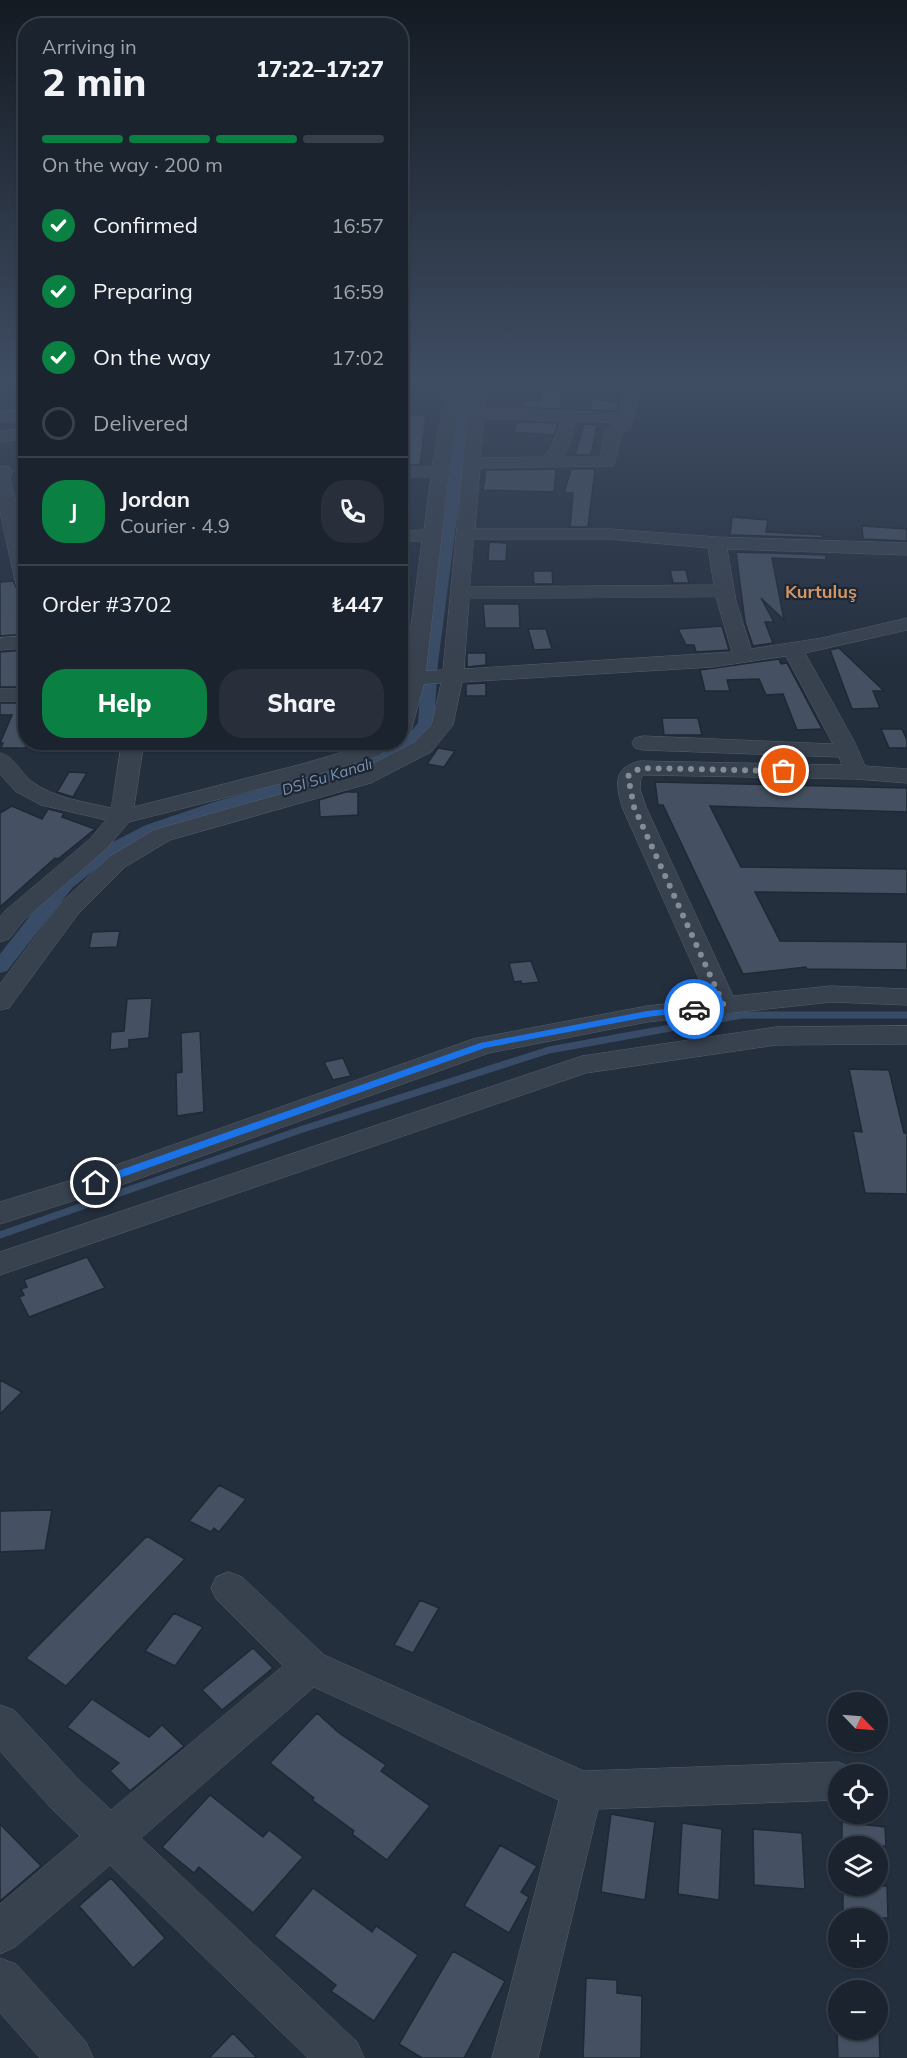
<!DOCTYPE html>
<meta charset="utf-8">
<style>
body{margin:0;font-family:Mulish,sans-serif;background:#282f3a;color:#f1f3f6;height:100vh;display:flex;flex-direction:column;font-size:22px;white-space:nowrap}
*{box-sizing:border-box;margin:0}
p{font-size:20px;color:#a0a4aa}
.icon{flex:none;width:33px;height:33px;fill:none;stroke:currentColor;stroke-width:2;stroke-linecap:round;stroke-linejoin:round}
.map{position:relative;flex:1;overflow:hidden}
.side{position:absolute;left:18px;top:18px;width:390px;height:732px;display:flex;flex-direction:column;background:#1b232e;border-radius:24px;box-shadow:0 2px 4px #0004,0 0 0 2px #39404a}
.side>*{flex:none}
.needle{width:39px;rotate:115deg}
.fabs{position:absolute;left:828px;top:1692px;display:grid;gap:12px}
.fabs a{display:grid;place-items:center;width:60px;height:60px;border-radius:50%;background:#1b232e;box-shadow:0 2px 4px #0004,0 0 0 2px #39404a;font-size:30px}
.pin{position:absolute;display:grid;place-items:center;width:51px;height:51px;color:#fff;margin:-26px;border:3px solid #fff;border-radius:50%;box-shadow:0 2px 6px #0007}
.courier{position:absolute;display:grid;place-items:center;width:60px;height:60px;margin:-30px;border:4px solid #1a73e8;border-radius:50%;background:#fff;color:#222;box-shadow:0 2px 8px #0007}
.overview em{font-style:normal;font-weight:800}
.overview div{display:flex;flex-direction:column-reverse}
.overview{display:flex;align-items:center;justify-content:space-between;height:102px;padding:0 24px}
h1{font-size:39px;font-weight:800;line-height:45px}
.bar{display:grid;grid-template-columns:repeat(4,1fr);gap:9px 6px;align-content:center;height:72px;padding:0 24px}
.bar i{height:8px;border-radius:4px;background:#39404a}
.bar .current{background:#0b8043}
.bar p{grid-column:span 4}
.line{display:flex;align-items:center;gap:15px;padding:0 24px;border-top:2px solid #39404a}
.line div{flex:1}
.round{display:grid;place-items:center;flex:none;width:63px;height:63px;border-radius:24px;background:#282f3a}
ol{padding:0 24px;list-style:none}
li{display:flex;align-items:center;gap:18px;height:66px}
li p{margin-inline-start:auto}
li .icon{padding:6px;border-radius:50%;background:#0b8043;color:#fff;stroke-width:4}
li:last-child{color:#a0a4aa}
li i{width:33px;height:33px;border:3px solid #39404a;border-radius:50%}
.action{display:flex;gap:12px;margin-top:auto;padding:12px 24px}
.action a{flex:1;height:69px;border-radius:24px;background:#0b8043;color:#fff;font-size:24px;font-weight:800;line-height:69px;text-align:center}
.action a+a{background:#282f3a;color:#f1f3f6}
.map>svg:first-child{display:block}
.lines{fill:none;stroke-linecap:round;stroke-linejoin:round}
.stream{stroke:#394c67;stroke-width:7}
.canal{fill:#394c67;fill-rule:evenodd}
.building{fill:#455162;stroke:#1f2835;stroke-width:1.5}
.minor-casing{stroke:#565f6c;stroke-width:1}
.minor{fill:#38414e;fill-rule:evenodd}
.route{fill:#1a73e8}
.done{stroke:#828b98;stroke-width:6;stroke-dasharray:0 10.8}
.labels{text-anchor:middle;stroke-width:4.5;stroke-linejoin:round;paint-order:stroke}
.far-water-label{font-size:15px;font-style:italic;fill:#7c92b1;stroke:#1d2633}
.far-district-label{font-size:18px;font-weight:bold;fill:#d59563;stroke:#1d2633}
</style>
<div class="map">
<svg width="907" height="2058" viewBox="0 0 907 2058">
<rect width="100%" height="100%" fill="#242f3e"/>
<g class="lines">
<path class="stream" d="M0,1235l300,-105 249,-80 193,-35h165"/>
<path class="canal" d="M463,379h12l-37,284 -4,60 -14,20 -36,23 -155,43 -71,24 -49,26 -36,28 -66,84 -7,2v-19l59,-75 36,-28 51,-26 71,-24 155,-43 28,-16 8,-7 10,-12 4,-60z"/>
</g>
<path class="building" d="M541,390h21l-1,19 -39,-2 2,-7 16,1z
M592,399l27,3 -3,9 -27,-1z
M404,415h22l-6,50h-20z
M517,422l41,1 -4,12 -40,-3z
M584,424l25,1 -12,1 -6,29h-16z
M556,469l-2,23 -71,-2 3,-20z
M571,469h24l-7,58h-18l3,-34h-9z
M732,517l36,3 -2,12 57,3v3l-93,-3z
M862,526l45,3v12l-44,-2z
M489,542l18,1 -1,18h-18z
M736,552l90,3v5l-54,-2 12,62 -23,-22 13,24h-9l8,21 -20,3 -8,-24z
M670,570h16l3,13h-16z
M533,571h19l1,13h-19z
M13,581l8,16 5,37 -26,2v-54z
M483,604h36l1,24h-35z
M722,626l7,24 -33,2 -2,-7h-8l-8,-16z
M528,629h18l6,20 -18,1z
M839,648l45,43h-11l7,17 -28,1 -22,-59z
M26,650v37h-26v-35z
M467,653h19v12l-19,2z
M779,659l2,5 6,-1 35,66 -25,1 -14,-36 -17,1 -7,-16 -32,1 3,11h-25l-5,-21z
M486,683v13h-20v-12z
M0,703h26v45h-25l2,-5h-3l12,-28h-12z
M662,718h36l4,17h-38z
M881,729h21l5,11v8h-18z
M438,748l17,3 -11,16 -17,-3z
M69,772l18,1 -14,24 -16,-5z
M655,782l252,6v24l-197,-6 31,61 166,2v25l-152,-2 25,49 127,1v28l-101,-1v-2l-63,7 -80,-169h-5z
M346,792h12v23l-38,2 -1,-17z
M12,806l30,13 6,-10 16,4 -2,4 33,12 -37,30 -3,-1 -55,49v-94z
M120,931l-3,16 -28,1 3,-16z
M531,961l8,21 -17,2 -1,-3 -7,1 -5,-19z
M152,998l-3,40 -20,2v8l-19,2 1,-18 13,-1 3,-32z
M200,1031l4,81 -27,4 -1,-43 6,-1 -1,-39z
M343,1058l8,18 -18,4 -9,-18z
M849,1069l40,1 15,63h3v61l-42,-1 -12,-62 9,1z
M87,1257l18,31 -76,29 -10,-20 5,-2 -3,-6 6,-2 -3,-7z
M0,1380l22,12 -22,22z
M219,1485l27,14 -27,33 -5,-4 -3,4 -22,-11z
M52,1510l-7,40 -45,2v-41z
M147,1536l38,23 -119,127 -40,-28z
M420,1600l19,8 -26,45 -19,-8z
M174,1613l29,14 -28,39 -30,-15z
M253,1648l20,20 -51,42 -20,-20z
M92,1699l57,38 13,-12 22,21 -54,45 -20,-20 9,-8 -52,-36z
M317,1713l22,20 47,32 -5,6 49,35 -43,54 -35,-26 2,-3 -42,-31 2,-2 -44,-35z
M210,1795l53,42 6,-7 34,27 -50,56 -54,-46 -5,6 -32,-26z
M611,1814l44,8 -10,78 -44,-8z
M842,1822l43,5 1,19h-44z
M682,1823l40,6 -3,71 -41,-6z
M0,1824l41,42 -41,35z
M753,1829l49,4 3,56 -51,-4z
M500,1845l37,21 -16,26 8,5 -20,36 -45,-27z
M111,1878l54,60 -32,30 -54,-62z
M843,1886h44l1,32h-45z
M313,1888l59,44 4,-6 42,29 -44,66 -43,-30 5,-6 -62,-49z
M453,1951l52,30 -41,77h-42l-23,-14z
M586,1978l31,2v13l25,3 -1,62h-58z
M837,2030h42l1,28h-42z
M233,2033l24,25h-48z"/>
<g class="lines">
<g class="minor-casing">
<path id="minor" d="M443,379h16l-1,32 -9,61 -23,199 17,-1 25,-257 7,-34h14v4l42,-4 100,2 5,2 5,6 -11,39 -9,7 -7,31 -134,2 -5,61h135l107,8 190,6v12l-180,-6 9,52 15,48 71,-11 85,-20v12l-102,23 49,88 11,25 42,3v14l-51,-4 -212,-4 -3,2 -1,12 6,18 87,189 98,-10 76,3v16l-76,-3 -184,20 -158,31 -382,137 -107,34v-22l85,-26 388,-137 174,-33 61,-7 -86,-192c-6,-23 -10,-39 18,-46l202,4 -3,-8 -196,-7 -8,-2 -3,-5 3,-5 8,-2 190,8 -47,-88 -73,11 -251,15 -9,43 -22,27 -60,31 -201,57 -45,27 -47,47 -69,94 -9,2v-26l60,-80 49,-47 45,-27 201,-57 60,-31 17,-18 9,-41 -17,1 -13,47 -3,5 -8,1 3,-52h-3v-12l5,-1 17,-131h-22v-10l24,-1 7,-53h-31v-10h32l10,-56zM546,387l79,3 -7,23 -134,-5 3,-16zM484,418l77,3 -10,27 -9,9 -61,1zM577,421l38,2 -10,9 -5,25h-38l5,-7zM474,539h136l98,9 6,37 -244,2zM716,597l16,55 -268,17 5,-70z
M26,409v10l-26,3v-10z
M26,428v10l-26,4v-10z
M3,466l6,1 3,4 -2,7 16,66v47l-7,-2 -3,-4 -16,-73v-45z
M26,636v12l-26,2v-12z
M0,689h26v12h-26z
M122,742h22l-10,65 172,-44 57,-17 5,-4h26l-15,14 -57,17 -193,49 -23,27 -82,71 -15,19 -9,3v-25l6,-7 84,-71 16,-19 -65,-15 -26,-14 -15,-17v-21c15,4 20,19 31,28 22,17 54,21 80,27z
M907,1026v18l-131,1 -190,28 -586,202v-23l582,-196 194,-29z
M229,1572l13,5 82,78 260,116 254,-9 14,6 3,6h-17v26l-240,9 -60,249h-46l67,-258 -245,-113 -173,151 216,204 7,16h-56l-198,-193 -95,82 -15,7v-50l80,-68 -29,-28 -51,-57v-46l14,5 65,70 32,30 172,-144 -67,-67 -5,-11 5,-11z
M0,1958l16,6 70,78 7,16h-53l-40,-45z"/>
</g>
<use href="#minor" class="minor"/>
</g>
<linearGradient id="sky" x2="0" y2="1"><stop stop-color="#141a22"/><stop offset="0.57" stop-color="#3f4d63"/><stop offset="1" stop-color="#3f4d63" stop-opacity="0"/></linearGradient>
<rect width="907" height="667" fill="url(#sky)"/>
<path class="route" d="M694,1006l4,1v4l-51,6 -162,31 -385,137 -4,1 -5,-3 1,-3 388,-137 167,-32z"/>
<g class="lines">
<path class="done" d="M694,1009l30,-3 -90,-199 -6,-31 12,-8 144,3"/>
</g>
<g class="labels">
<g class="far-water-label">
<text transform="translate(327 777) rotate(-17)" y="5">DSİ Su Kanalı</text>
</g>
<g class="far-district-label">
<text x="821" y="598">Kurtuluş</text>
</g>
</g>
</svg>
<div class="fabs">
<a><svg class="needle" viewBox="-14 -14 28 28"><path d="M0-13l5 13h-10z" fill="#e53935"/><path d="M0 13l5-13h-10z" fill="#a0a4aa"/></svg></a>
<a><svg class="icon" aria-label="locate" viewBox="0 0 24 24"><circle cx="12" cy="12" r="6"/><path d="M12 2v4M12 18v4M2 12h4M18 12h4"/></svg></a>
<a><svg class="icon" aria-label="layers" viewBox="0 0 24 24"><path d="M12 4l9 5-9 5-9-5zM3 14l9 5 9-5"/></svg></a>
<a>+</a>
<a>−</a>
</div>
<div class="pin" style="left:784px;top:771px;background:#ea580c"><svg class="icon" aria-label="bag" viewBox="0 0 24 24"><path d="M5 8h14l-1 12H6zM9 8a3 3 0 0 1 6 0"/></svg></div>
<div class="pin" style="left:96px;top:1183px;background:#1f2937"><svg class="icon" aria-label="home" viewBox="0 0 24 24"><path d="M3 11l9-7 9 7M6 9v11h12V9"/></svg></div>
<div class="courier" style="left:694px;top:1009px"><svg class="icon" aria-label="car" viewBox="0 0 24 24"><path d="M5 17H2v-5l4-1 3-4h7l3 4 3 1v5h-3M9 17h6M6 11h13"/><circle cx="7" cy="17" r="2"/><circle cx="17" cy="17" r="2"/></svg></div>
<section class="side">
<div class="overview"><div><h1>2 min</h1><p>Arriving in</p></div><em>17:22–17:27</em></div>
<div class="bar"><i class="current"></i><i class="current"></i><i class="current"></i><i></i><p>On the way · 200 m</p></div>
<ol>
<li><svg class="icon" aria-label="check" viewBox="0 0 24 24"><path d="M5 12l5 5 9-10"/></svg>Confirmed<p>16:57</p></li>
<li><svg class="icon" aria-label="check" viewBox="0 0 24 24"><path d="M5 12l5 5 9-10"/></svg>Preparing<p>16:59</p></li>
<li><svg class="icon" aria-label="check" viewBox="0 0 24 24"><path d="M5 12l5 5 9-10"/></svg>On the way<p>17:02</p></li>
<li><i></i>Delivered</li>
</ol>
<div class="line" style="height:108px"><b class="round" style="background:#0b8043;color:#fff">J</b><div><b>Jordan</b><p>Courier · 4.9</p></div><a class="round"><svg class="icon" aria-label="phone" viewBox="0 0 24 24"><path d="M5 4h4l2 5-3 2q2 4 5 5l2-3 5 2v4C11 20 4 13 5 4z"/></svg></a></div>
<div class="line" style="height:78px"><div>Order #3702</div><b>₺447</b></div>
<div class="action"><a>Help</a><a>Share</a></div>
</section>
</div>
